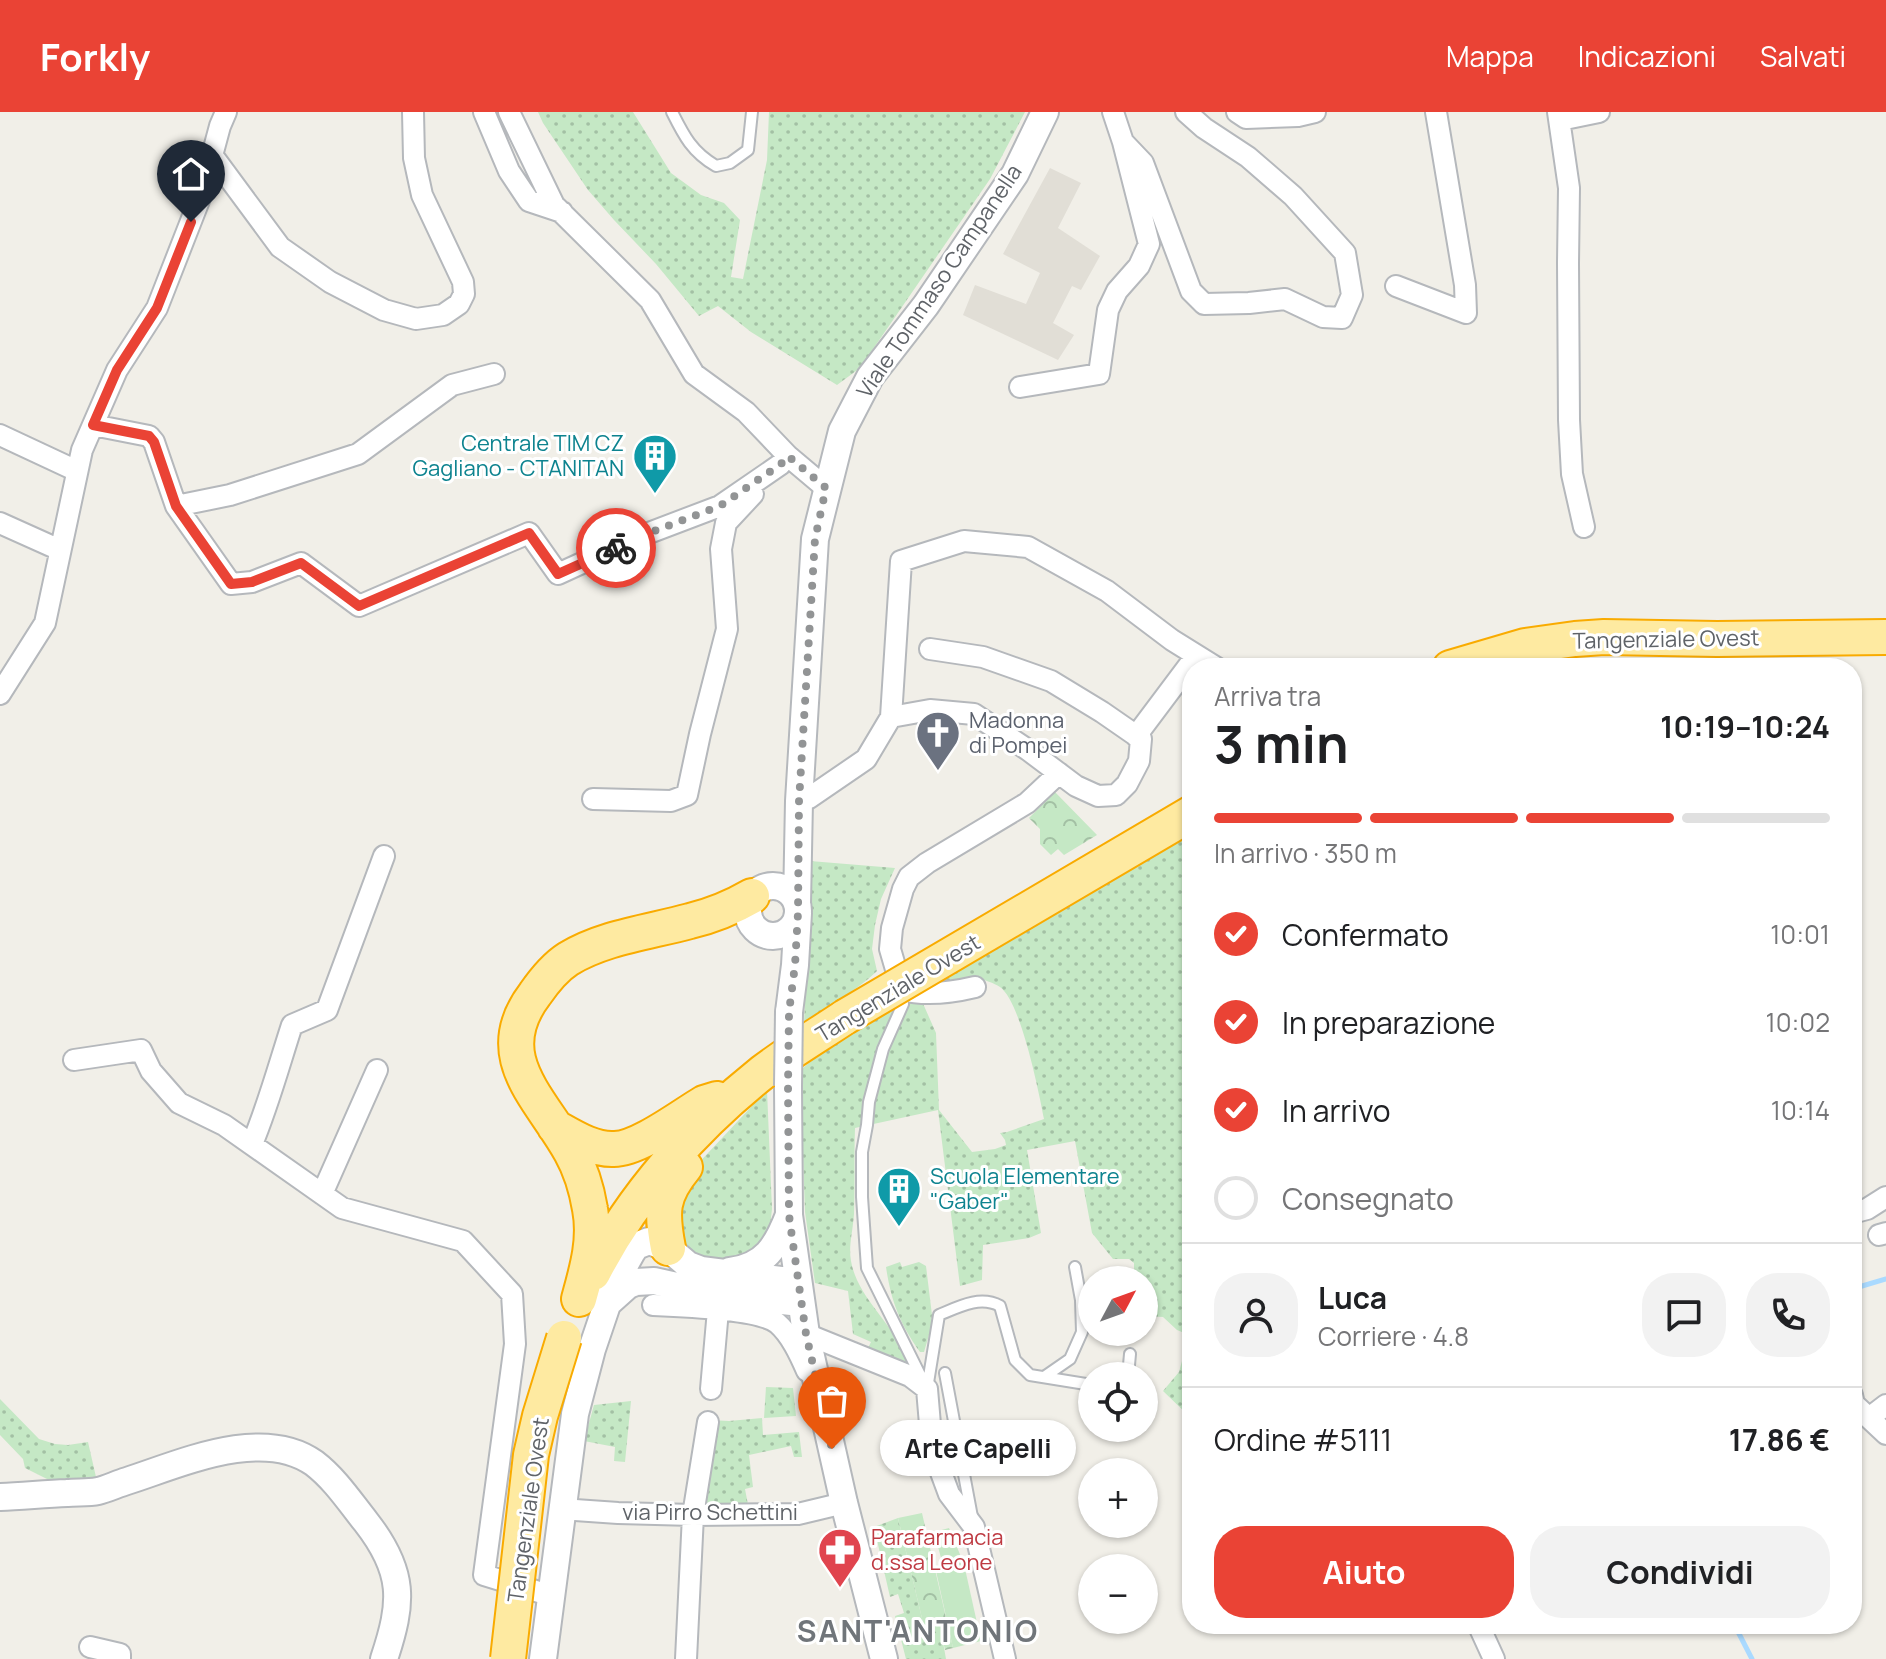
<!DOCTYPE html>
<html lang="it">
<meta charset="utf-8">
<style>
body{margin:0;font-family:Manrope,sans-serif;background:#f2f2f2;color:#202124;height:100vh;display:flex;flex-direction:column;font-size:30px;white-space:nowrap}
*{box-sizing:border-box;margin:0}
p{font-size:26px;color:#757577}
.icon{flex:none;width:44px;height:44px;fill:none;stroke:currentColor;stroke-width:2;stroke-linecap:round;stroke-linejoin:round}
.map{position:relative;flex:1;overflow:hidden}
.side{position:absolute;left:1182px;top:546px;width:680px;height:976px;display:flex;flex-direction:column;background:#fff;border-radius:32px;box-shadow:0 2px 6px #0004}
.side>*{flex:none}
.needle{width:52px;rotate:49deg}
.tools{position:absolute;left:1078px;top:1154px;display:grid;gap:16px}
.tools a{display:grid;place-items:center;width:80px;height:80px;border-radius:50%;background:#fff;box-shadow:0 2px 6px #0004;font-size:40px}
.pin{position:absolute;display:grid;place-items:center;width:68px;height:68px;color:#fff;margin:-82px -34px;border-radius:50% 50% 50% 0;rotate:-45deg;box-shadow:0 0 8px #0007}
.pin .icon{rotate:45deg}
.courier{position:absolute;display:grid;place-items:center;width:80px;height:80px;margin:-40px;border:6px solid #ea4335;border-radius:50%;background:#fff;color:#222;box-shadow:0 2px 10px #0007}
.bubble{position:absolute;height:56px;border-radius:28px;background:#fff;box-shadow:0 2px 6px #0004;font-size:26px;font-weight:700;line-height:56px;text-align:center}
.head em{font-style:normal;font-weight:700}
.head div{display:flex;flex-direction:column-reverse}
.head{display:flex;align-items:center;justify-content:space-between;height:136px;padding:0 32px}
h1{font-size:52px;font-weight:700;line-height:60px}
.bar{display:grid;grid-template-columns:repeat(4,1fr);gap:12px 8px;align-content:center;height:96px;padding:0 32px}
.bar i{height:10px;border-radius:6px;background:#e0e0e0}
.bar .active{background:#ea4335}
.bar p{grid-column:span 4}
.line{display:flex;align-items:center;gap:20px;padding:0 32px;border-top:2px solid #e0e0e0}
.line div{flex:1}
.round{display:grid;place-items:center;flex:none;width:84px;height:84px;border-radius:32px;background:#f2f2f2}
ol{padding:0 32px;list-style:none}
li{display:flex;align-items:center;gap:24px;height:88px}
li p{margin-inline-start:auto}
li .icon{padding:8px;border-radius:50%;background:#ea4335;color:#fff;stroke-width:4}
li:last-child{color:#757577}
li i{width:44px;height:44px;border:4px solid #e0e0e0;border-radius:50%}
.button{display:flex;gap:16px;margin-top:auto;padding:16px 32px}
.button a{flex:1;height:92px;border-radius:32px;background:#ea4335;color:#fff;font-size:32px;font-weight:700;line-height:92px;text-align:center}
.button a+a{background:#f2f2f2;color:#202124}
header{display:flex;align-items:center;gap:48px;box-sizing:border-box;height:112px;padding:0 40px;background:#ea4335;color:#fff}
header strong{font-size:38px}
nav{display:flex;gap:44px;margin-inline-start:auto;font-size:28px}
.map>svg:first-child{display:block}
.education{fill:#e1ded6}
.grass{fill:url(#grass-dots)}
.park{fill:url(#park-crowns)}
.pitch{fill:#c5e8c5}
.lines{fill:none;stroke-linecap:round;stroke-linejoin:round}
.stream{stroke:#aadaff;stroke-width:5}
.service-casing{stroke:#b5b8bc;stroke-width:14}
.minor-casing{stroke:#b5b8bc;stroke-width:24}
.tertiary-casing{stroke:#b5b8bc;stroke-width:30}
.trunk-casing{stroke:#f9ab00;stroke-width:38}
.service{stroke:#fff;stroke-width:10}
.minor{stroke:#fff;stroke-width:20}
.tertiary{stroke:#fff;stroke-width:26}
.trunk{stroke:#feeaa1;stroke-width:34}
.tertiary-bridge-casing{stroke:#b5b8bc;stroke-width:30;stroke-linecap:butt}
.trunk-bridge-casing{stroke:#f9ab00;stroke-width:38;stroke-linecap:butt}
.tertiary-bridge{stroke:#fff;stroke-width:26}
.trunk-bridge{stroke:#feeaa1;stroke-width:34}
.done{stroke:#929495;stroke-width:8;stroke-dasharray:0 14.4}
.route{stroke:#ea4335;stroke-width:10}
.labels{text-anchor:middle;stroke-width:6;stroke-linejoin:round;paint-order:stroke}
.street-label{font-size:22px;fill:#5f6368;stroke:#fff}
.culture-label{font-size:22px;fill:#0d838f;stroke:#fff;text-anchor:end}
.worship-label{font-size:22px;fill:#5b616d;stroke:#fff;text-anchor:start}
.health-label{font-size:22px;fill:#be3a42;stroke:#fff;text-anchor:start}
.district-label{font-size:30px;font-weight:bold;letter-spacing:2px;fill:#70757a;stroke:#fff}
</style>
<header>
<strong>Forkly</strong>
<nav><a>Mappa</a><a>Indicazioni</a><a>Salvati</a></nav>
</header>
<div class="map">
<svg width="1886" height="1547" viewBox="0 0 1886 1547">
<defs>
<pattern id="grass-dots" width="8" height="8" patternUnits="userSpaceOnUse" patternTransform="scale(2)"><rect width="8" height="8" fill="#c5e8c5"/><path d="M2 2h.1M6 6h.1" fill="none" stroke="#a3c0a4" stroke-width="1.8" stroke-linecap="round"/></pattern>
<pattern id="park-crowns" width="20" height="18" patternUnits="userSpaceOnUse" patternTransform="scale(2)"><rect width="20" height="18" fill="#c5e8c5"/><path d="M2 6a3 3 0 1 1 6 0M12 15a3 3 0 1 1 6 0" fill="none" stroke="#a3c0a4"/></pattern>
</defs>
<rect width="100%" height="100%" fill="#f1efe8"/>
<path class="education" d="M1050,56l31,15 -23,45 42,28 -19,34 -9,-4 -19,37 21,12 -16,25 -95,-45 12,-30 51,19 14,-31 -37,-19z"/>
<path class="grass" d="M538,0h95l38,61 30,22 23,8 16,17 -9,57 12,2 24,-119 2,-48h256l-35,67 -130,189 -23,17 -86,-53 -33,-26 -19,10 -43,-52 -42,-44 -26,-30 -45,-67z
M1192,710v597l-29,-28 16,-19 10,-37 -12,-5 -14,-13 -19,-1v-36h-10v-17l-5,-4h-16l-21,-26 -17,-92 -48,9 14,83 -12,5 -46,7 -1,35 -22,6 -22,-176 -83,18c-1,28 0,57 -1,86 -2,27 -9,39 3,66 14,30 42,52 51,84l-1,2 -41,-14 5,-10 -18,-8 -5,-43 -33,-8 -10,-71 -3,-85 1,-59 27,-23 75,-50 16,4 15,34 3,77 33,42 23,-3 11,-4 -1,-5 -5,-7 7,-1 37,-13c-5,-26 -23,-117 -44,-132 -6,-4 -16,-7 -23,-10l-10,5 -33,5 -13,-5z
M810,749l85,7 -14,31 -6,26 -3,24 5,22c-14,14 -31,24 -47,34 -9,5 -17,13 -26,20z
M767,978l5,119 -3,26 -23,27 -43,1 -24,-20 -1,-58z
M900,1150l2,5 17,-5 7,4 6,49 -1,13 -7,24h-4c-20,-28 -29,-51 -34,-85z
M766,1275l27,1 3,28 -32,2z
M0,1287l39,40 16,5 13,1 20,-3 8,35 -45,4 -26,-13 -2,-9 -23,-24z
M631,1289l-6,61 -11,-1 1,-14 -31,-6 10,-36z
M762,1306l1,17 36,-3 3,25h-8l-3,-11 -42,9 4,32 -8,2 4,21h-49l10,-90 19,1z
M898,1406l28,117 15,-4 5,28h-40l-11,-43 9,-3 -6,-19 -8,3 -16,-70z"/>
<path class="park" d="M1055,680l42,43 -33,20 -6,-6 -7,6 -11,-11v-15l-11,-11z
M922,1401l31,135 -8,2 -4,-18 -15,3 -28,-117z
M949,1416l15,36 -20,5 -10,-37z"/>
<path class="pitch" d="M964,1452l17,77 -28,7 -17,-77z"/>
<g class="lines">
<path class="stream" d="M1852,1177l34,-10
M1734,1512l18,35"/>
<g class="service-casing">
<path id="service" d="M672,0c12,24 20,40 44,54l14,-3 18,-13 4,-38
M902,880l1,12 -20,45 -14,53 -2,23 -5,27v45l5,71 60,121 12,-74c19,-8 41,-20 61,-9l15,54 15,15 62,10
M945,1261l27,144
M1128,1264l2,-22
M1044,1265l26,-18 12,-27 -1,-32 -6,-33"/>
</g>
<g class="minor-casing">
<path id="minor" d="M484,0l25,59 20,30 33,11
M509,0l45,93 96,95 44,74 52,38 42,44 38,32
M1237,0l9,6 52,-2 17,-4
M1558,0l11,76 -1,75 1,157 3,54 12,53
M1560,8l39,-8
M1123,30l20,21 48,128 13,13 45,-1 36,-4 38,18 19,1 10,-23 -7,-42 -52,-57 -45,-39 -44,-29 -18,-16
M212,43l68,92 50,35 54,28 32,9 27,-4 16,-11 5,-10 -1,-12 -41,-87 -8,-37 -1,-46
M1396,174l70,27 -1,-28 -29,-173
M494,262l-42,11 -94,69 -128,41 -54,11 55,78 21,-2 49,-19 58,43 170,-73 29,41 83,-38 79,-30 61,-42
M1020,275l79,-13 9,-64 9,-19 22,-25 10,-22 -26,-102 -10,-30
M93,313l56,11 5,6 22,64
M0,323l77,36
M0,411l60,27
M0,582l45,-71 37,-173 35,-80 40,-62 45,-115 18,-67 6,-14
M891,605l39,-7 44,4 54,36 48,36 22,10 18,-1 11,-11 12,-23 2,-22 -39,-27 -51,-31 -68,-24 -53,-8
M1136,624l60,-80
M593,687l78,2 16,-6 13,-61 27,-105 -6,-80 5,-26 27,-29
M799,689l10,-3 57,-39 25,-42 10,-156 63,-20 64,6 79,44 65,49 45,28
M975,875c-25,6 -49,9 -73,3l-12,-41 2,-21 11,-39 6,-12 18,-14 100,-60 32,-30
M74,948l67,-10 10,21 28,32 45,22 118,83 121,33 49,53 3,50 -31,231 68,21
M252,1032c16,-38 27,-79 40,-119l35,-15 57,-154
M322,1082l55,-124
M1852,1101l15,-4 19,-12
M1879,1123l7,-2
M653,1193c26,1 105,4 124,18 14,12 23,32 30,48
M806,1222l104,42 17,13 5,59 17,46 25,33 31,132
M711,1277l7,-79
M1852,1283l2,9 32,30
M1869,1306l17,-13
M575,1398l43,3 75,2 105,-1 46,-11
M1478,1512l16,35
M90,1535l30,7v5
M686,1547l7,-144 15,-93"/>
</g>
<g class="tertiary-casing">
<path id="tertiary" d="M748 799a25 25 0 1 1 50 0a25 25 0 1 1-50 0Z
M797,792l2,-103 16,-262 27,-108 28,-54 56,-72 89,-131 30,-62
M789,900l6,-47 3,-52
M788,974l1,129 17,119 38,169 40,156
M730,1159c35,-4 47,-25 59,-56
M609,1190l19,-17 8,-3 18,-1 59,13 88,9
M0,1385c22,-1 45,-3 67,-4 10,-1 21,0 31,-2 9,-2 19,-7 29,-10 53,-17 135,-55 187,-18 21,16 36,39 52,59 39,50 37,80 18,137
M543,1547l32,-245 17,-65 22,-65 18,-32 4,-6 13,-5 19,7 20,17 13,5 96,12"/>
</g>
<g class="trunk-casing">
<path id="trunk" d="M1450,556l75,-22 50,-7 29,-2 113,2 169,-2
M555,1015c18,10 38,23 59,22 25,0 68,-33 90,-46l13,-4
M668,1136c-7,-36 -7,-52 17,-81
M593,1161c40,-78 102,-147 170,-201 26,-20 55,-37 82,-55
M579,1187c8,-29 17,-59 11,-90 -3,-18 -10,-41 -19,-57 -29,-53 -84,-95 -36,-158 9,-13 19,-26 33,-35 36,-22 82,-27 122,-38 21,-5 43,-14 62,-25"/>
</g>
<use href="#service" class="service"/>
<use href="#minor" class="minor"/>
<use href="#tertiary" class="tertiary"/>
<use href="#trunk" class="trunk"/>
<g class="tertiary-bridge-casing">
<path id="tertiary-bridge" d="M788,974l1,-74"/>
</g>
<g class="trunk-bridge-casing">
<path id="trunk-bridge" d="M845,905l347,-204
M508,1547l23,-204 9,-39 24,-78"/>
</g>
<use href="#tertiary-bridge" class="tertiary-bridge"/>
<use href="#trunk-bridge" class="trunk-bridge"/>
</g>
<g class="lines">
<path class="done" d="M616,436l25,-12 79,-30 61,-42 7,-8 38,32 -11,51 -7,115 -9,147 -1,112 -3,52 -6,47 -1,74 1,129 3,22 14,97 26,115"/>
<path class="route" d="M191,110l-34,86 -40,62 -24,55 56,11 5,6 22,64 55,78 21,-2 49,-19 58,43 170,-73 29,41 58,-26"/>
</g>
<defs>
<g id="building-pin" transform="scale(2.3)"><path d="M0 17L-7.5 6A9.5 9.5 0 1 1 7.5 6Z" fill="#0f9aa8" stroke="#fff"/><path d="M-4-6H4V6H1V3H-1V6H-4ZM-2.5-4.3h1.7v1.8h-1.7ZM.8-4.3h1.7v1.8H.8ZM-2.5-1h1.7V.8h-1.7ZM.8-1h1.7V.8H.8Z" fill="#fff"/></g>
<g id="church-pin" transform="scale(2.3)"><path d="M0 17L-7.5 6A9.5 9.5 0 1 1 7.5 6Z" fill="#6b7280" stroke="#fff"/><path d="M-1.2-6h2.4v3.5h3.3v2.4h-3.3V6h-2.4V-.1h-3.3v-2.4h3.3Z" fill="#fff"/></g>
<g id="pharmacy-pin" transform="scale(2.3)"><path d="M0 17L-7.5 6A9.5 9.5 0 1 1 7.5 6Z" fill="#e0444e" stroke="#fff"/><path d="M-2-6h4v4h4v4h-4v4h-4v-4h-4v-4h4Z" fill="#fff"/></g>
</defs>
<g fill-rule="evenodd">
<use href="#building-pin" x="655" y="344"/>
<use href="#church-pin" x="938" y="621"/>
<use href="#building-pin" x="899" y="1077"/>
<use href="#pharmacy-pin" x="840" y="1438"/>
</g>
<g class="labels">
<g class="street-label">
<text transform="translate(939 169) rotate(-56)" y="8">Viale Tommaso Campanella</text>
<text transform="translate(1666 527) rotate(-1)" y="8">Tangenziale Ovest</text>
<text transform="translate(898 876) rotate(-31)" y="8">Tangenziale Ovest</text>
<text transform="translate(528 1398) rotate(-82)" y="8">Tangenziale Ovest</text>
<text x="710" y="1408">via Pirro Schettini</text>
</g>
<g class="culture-label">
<text x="624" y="339">Centrale TIM CZ<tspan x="624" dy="25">Gagliano - CTANITAN</tspan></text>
<text x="930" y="1072" text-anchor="start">Scuola Elementare<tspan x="930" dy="25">"Gaber"</tspan></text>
</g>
<g class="worship-label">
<text x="969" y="616">Madonna<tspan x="969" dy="25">di Pompei</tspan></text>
</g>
<g class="health-label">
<text x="871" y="1433">Parafarmacia<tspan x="871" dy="25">d.ssa Leone</tspan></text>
</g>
<g class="district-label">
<text x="918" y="1530">SANT'ANTONIO</text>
</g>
</g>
</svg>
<div class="tools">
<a><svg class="needle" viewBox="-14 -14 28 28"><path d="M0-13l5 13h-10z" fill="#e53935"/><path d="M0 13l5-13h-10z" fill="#757577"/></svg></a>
<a><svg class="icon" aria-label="locate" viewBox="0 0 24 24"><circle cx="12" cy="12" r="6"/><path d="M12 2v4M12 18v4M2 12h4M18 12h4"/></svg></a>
<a>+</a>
<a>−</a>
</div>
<div class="pin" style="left:832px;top:1337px;background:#ea580c"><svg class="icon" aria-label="bag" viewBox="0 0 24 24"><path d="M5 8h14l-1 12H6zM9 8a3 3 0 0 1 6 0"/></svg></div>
<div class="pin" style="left:191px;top:110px;background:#1f2937"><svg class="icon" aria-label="home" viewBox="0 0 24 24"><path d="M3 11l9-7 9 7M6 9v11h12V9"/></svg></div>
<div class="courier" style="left:616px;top:436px"><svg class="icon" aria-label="bike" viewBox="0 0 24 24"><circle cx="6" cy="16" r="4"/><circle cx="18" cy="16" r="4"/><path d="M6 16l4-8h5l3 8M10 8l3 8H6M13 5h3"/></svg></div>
<div class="bubble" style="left:880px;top:1308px;width:196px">Arte Capelli</div>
<section class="side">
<div class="head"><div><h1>3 min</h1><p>Arriva tra</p></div><em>10:19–10:24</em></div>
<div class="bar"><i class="active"></i><i class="active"></i><i class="active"></i><i></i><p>In arrivo · 350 m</p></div>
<ol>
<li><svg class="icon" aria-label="check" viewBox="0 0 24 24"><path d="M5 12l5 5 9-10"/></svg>Confermato<p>10:01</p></li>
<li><svg class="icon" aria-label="check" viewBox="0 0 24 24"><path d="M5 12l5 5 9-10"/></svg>In preparazione<p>10:02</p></li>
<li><svg class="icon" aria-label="check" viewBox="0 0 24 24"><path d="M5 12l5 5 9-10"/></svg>In arrivo<p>10:14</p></li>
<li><i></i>Consegnato</li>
</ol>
<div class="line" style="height:144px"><a class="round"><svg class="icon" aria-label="person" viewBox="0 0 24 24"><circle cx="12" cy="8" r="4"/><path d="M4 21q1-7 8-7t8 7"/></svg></a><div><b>Luca</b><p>Corriere · 4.8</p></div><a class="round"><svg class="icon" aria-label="chat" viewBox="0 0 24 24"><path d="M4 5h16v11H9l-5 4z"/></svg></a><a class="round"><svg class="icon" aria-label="phone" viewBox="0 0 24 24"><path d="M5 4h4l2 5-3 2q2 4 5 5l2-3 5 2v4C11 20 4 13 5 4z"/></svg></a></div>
<div class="line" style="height:104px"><div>Ordine #5111</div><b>17.86 €</b></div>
<div class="button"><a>Aiuto</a><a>Condividi</a></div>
</section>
</div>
